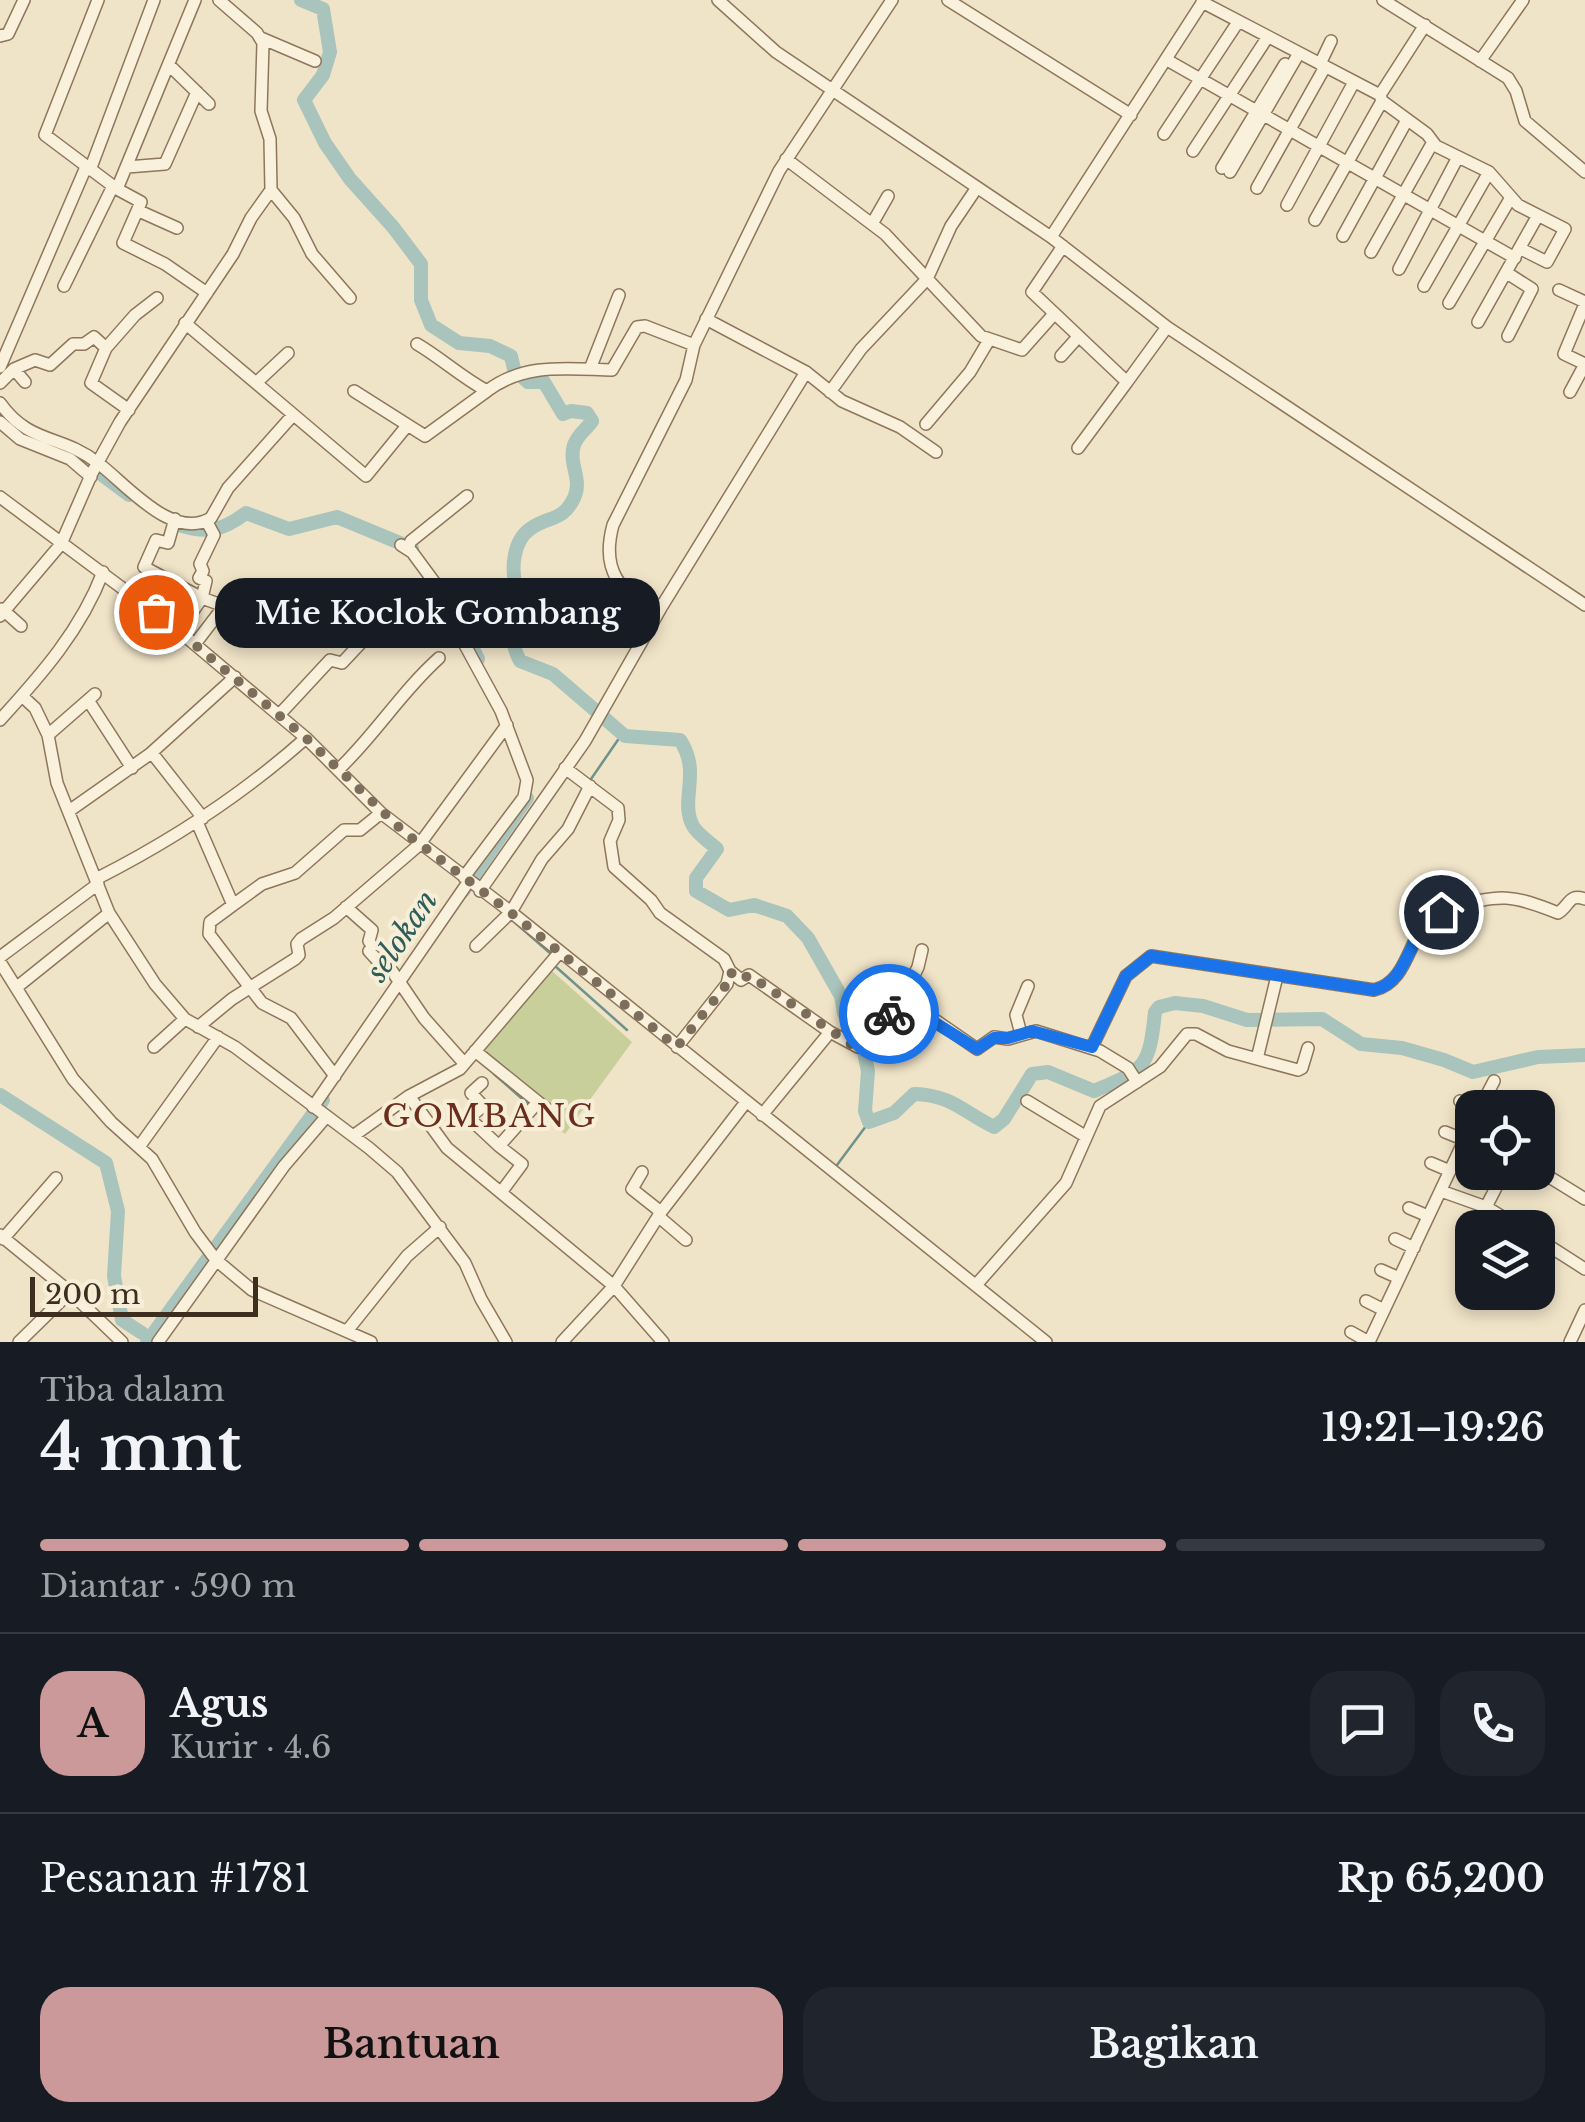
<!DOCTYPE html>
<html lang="id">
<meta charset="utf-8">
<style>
body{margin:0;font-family:"Libre Baskerville",serif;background:#20242c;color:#f1f3f6;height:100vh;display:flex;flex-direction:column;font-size:38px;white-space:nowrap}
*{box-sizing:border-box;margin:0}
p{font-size:32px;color:#9ea1a6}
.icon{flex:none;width:55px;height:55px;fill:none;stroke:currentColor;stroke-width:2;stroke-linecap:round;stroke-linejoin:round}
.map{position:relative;height:1342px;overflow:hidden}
.details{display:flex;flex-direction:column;background:#171b24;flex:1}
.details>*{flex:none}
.controls{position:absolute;left:1455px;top:1090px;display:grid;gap:20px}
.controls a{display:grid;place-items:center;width:100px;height:100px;border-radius:20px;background:#171b24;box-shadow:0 5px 15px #0003;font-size:50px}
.scale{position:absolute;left:30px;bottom:25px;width:228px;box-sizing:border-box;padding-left:10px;border:5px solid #3d2e20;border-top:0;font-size:28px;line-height:35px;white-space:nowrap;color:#3d2e20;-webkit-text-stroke:8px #f7eed8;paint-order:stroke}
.pin{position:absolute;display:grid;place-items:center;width:85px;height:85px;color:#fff;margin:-42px;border:5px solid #fff;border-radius:50%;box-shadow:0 2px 10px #0007}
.courier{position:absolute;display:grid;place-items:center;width:100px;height:100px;margin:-50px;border:8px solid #1a73e8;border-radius:50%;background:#fff;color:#222;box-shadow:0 2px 12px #0007}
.bubble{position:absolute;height:70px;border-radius:30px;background:#171b24;box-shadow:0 5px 15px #0003;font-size:32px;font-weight:600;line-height:70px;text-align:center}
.head em{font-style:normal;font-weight:600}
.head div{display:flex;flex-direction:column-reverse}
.head{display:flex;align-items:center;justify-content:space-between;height:170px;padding:0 40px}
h1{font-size:65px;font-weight:600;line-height:75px}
.bar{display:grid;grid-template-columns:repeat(4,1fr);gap:15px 10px;align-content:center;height:120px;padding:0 40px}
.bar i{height:12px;border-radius:8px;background:#363941}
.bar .current{background:#cc999b}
.bar p{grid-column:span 4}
.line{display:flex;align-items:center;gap:25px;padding:0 40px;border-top:2px solid #363941}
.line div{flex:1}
.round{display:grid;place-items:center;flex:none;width:105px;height:105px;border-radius:30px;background:#20242c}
.cta{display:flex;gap:20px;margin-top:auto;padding:20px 40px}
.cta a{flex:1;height:115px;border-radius:30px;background:#cc999b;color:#111;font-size:40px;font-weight:600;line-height:115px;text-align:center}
.cta a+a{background:#20242c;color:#f1f3f6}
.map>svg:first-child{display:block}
.green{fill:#c9cf9b}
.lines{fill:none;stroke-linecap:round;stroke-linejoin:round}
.stream{stroke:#6f938a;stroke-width:2.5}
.river{stroke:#a9c4bc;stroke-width:14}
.minor-casing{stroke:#8d765c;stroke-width:14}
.minor{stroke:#faf1dc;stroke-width:11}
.done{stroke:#7c6e5b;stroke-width:10;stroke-dasharray:0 18}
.route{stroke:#1a73e8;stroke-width:12}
.labels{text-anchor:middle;stroke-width:8;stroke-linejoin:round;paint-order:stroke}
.water-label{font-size:30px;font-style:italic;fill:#2f5d5a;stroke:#f7eed8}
.quarter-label{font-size:32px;letter-spacing:2.5px;fill:#6b2e1e;stroke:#f7eed8}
</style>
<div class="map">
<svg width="1585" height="1342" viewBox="0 0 1585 1342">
<rect width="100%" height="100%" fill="#f0e4c8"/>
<path class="green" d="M543,963l89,79 -67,92 -90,-81z"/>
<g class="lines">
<path class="stream" d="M589,782l33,-48
M512,920l39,34
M555,966l72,64
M494,1074l35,31
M535,1111l6,5
M837,1165l32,-43"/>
<path class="river" d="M301,0l22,9 7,43 -7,23 -19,25 21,43 25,36 43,48 28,37v36l10,25 28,18 31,3 21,10 3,13 14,13h16l19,32 8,-3 16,2 5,8c-6,9 -14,13 -18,24 -6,20 9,34 0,53 -12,25 -26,17 -44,31 -17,12 -19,40 -14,58l14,5 7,20 -19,9c-6,16 -6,25 2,40l33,13 72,62 55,4c22,33 -1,60 13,86 5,9 17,16 24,23l-21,29v13l33,19 25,-5 33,11 21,22 33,58 3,17 17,26 7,32 -3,40 4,11 25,-9 20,-19c38,1 49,18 80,33l10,-8 28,-45 16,-2 46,19c51,-22 55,-22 61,-79l4,-5 16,-4 28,3 44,14 75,-1 39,25 41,4 42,12 29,12 65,-15 47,-2
M64,451l22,12 43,32
M176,524c30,10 45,8 70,-11l43,16 48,-12 75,31
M445,593l33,66
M463,891l64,-93
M0,1095l106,68 12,48 -4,65 8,44 20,13
M147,1342l176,-242"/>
<g class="minor-casing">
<path id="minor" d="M98,0l-53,135 72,54 24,13 -18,41 42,21 42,29
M718,0l58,52 275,185 116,90 418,278
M948,0l183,115
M1383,0l125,78 8,13 9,30 60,51
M1202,2l178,93 2,6 45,33 9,12 53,26 29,33 47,24 -18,33 -26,-13
M0,36l8,-2 16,-34
M261,38l54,23
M1167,60l348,198
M1480,61l43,-61
M1320,64l11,-23
M169,65l40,39
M1380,95l45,-70
M1164,134l74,-112
M1193,151l74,-113
M786,159l99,75 96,102 41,14 32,-36
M127,167l38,-3 32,-72
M1222,168l63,-104
M90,170l64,-170
M1230,172l69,-119
M1257,188l68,-121
M117,189l78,-189
M271,190l23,28 18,36 38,44
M1287,205l67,-123
M139,211l38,17
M1315,220l67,-119
M872,224l16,-28
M1343,236l64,-116
M1051,237l153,-237
M1063,246l-31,46 95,90 40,-55
M1371,252l62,-110
M1399,269l59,-112
M1507,273l25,16 -24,47
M64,286l49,-100
M1424,286l65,-114
M1559,290l26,12
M1449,303l61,-104
M1585,304l-21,50 21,10
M706,319l100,53 36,29 58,26 36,25
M1478,322l59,-105
M185,323l181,153 40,-49
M417,344c24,14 44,33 70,47 38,-29 81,-22 125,-21l25,-43 8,-1 49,19
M106,348l29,-33 22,-17
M1061,356l17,-19
M0,367l86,-200
M14,369l11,13
M590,369l29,-74
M0,383l14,-14 21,-9 15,5 23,-21h11l10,-7 12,11 -15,35 38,27
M256,383l32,-30
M354,391l71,45 62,-45
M830,392l31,-43 66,-70 24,-53 25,-37
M1570,392l15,-28
M0,403c30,42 61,31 98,60 27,20 75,79 113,55l17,-30 65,-73
M0,422l20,17 50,20 21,18
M926,424l44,-52 19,-32
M1078,448l49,-66
M0,497l173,129 133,112 75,75 130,99 535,430
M175,519l-7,24 -12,-3 -12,27 58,31 -23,33
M401,545l11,7 28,38 25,55 36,66 26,69 -3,17 -60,80
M408,548l3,-7 56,-45
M662,606c-43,-8 -61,-37 -49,-81l73,-145 8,-35 85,-174 113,-171
M2,609l19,17
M0,616l61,-72 31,-71 28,-51 113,-168 18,-36 20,-28 -1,-51 -9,-28 2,-68 -6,-10 -38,-33
M195,644l29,-38 -22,-8 4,-17 -7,-3 4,-7 -3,-7 14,-29 -7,-13
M22,696l13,12 13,27 9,48 52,130 46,71 30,35 50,28 134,101 28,24 68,91 16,36 25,43
M88,700l44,68
M279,715l51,-55 12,3 31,-33
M0,720c41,-45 81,-90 103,-148
M48,735l47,-41
M152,753l51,65
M565,768l53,40 1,12 -9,21 4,26 37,33 9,13 64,46 6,12 -3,13 -50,63
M338,770c37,-35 63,-78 101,-112
M69,811l81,-57 85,-77
M197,822l36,83 -23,17 -1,12 53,69 29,15 44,58
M96,879c77,-39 146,-84 210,-141
M480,891l105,-150 77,-135 144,-234
M233,905l29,-21 33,-11 49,-43h16l21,-17
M346,907l26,23 -3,11 3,5 -3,5 17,19 6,1 32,47 40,45
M476,946l35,-34 31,-53 26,-30 22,-43
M0,957l98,-73
M0,962l73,117 38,43 41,37 43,73 21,28 36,30 119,52
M730,971l11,9 8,-5 81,57
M17,987l91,-73
M901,1002l17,-35 4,-17
M198,1027l34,-28 63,-40 4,-4 -2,-11 4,-5 33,-21 85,-73 88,-120
M911,1027l8,-17
M1021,1034l-5,-19 12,-29
M154,1047l31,-28
M1092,1047l34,-71 25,-20 223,34c31,-7 34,-45 51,-67 6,-9 17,-11 27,-15 47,-15 62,-13 106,5 12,-7 10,-20 27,-14
M475,1051l78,63
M1257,1059l20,-83
M482,1083l-11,10 12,13 -14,12 30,28
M409,1096l38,52 167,138 49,56
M1027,1101l58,35
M1460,1101l15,7
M313,1107l156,-226
M1480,1108l14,-27
M762,1115l68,-83 28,15 11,-6 28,-38 4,-1 34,18 42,29 17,-12 14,2 28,-8 64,20 28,17 9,14
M1445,1132l20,8
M353,1136l56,-40 51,-27 99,-116
M139,1147l79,-110
M1431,1163l19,8
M1538,1170l47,29
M642,1172l-10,17 29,23
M502,1191l20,-27 -23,-18 39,-44
M1441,1191l45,16 35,21
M1486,1207l18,-35
M1409,1208l19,8
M658,1216l28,24
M0,1235l70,57 52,50
M3,1239l53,-61
M1395,1239l19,9
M1538,1239l47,30
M1381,1270l18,8
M976,1285l90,-102 34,-77 60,-39 27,-33h9l32,17 70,19 4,-2 6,-20
M1366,1301l18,9
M347,1331l60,-75 33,-29
M1351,1332l18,10 103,-218
M19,1342l51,-50
M158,1342l126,-176 42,-49
M562,1342l52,-56 47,-74 85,-110
M1570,1342l15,-32"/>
</g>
<use href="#minor" class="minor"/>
</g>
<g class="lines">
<path class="done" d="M156,612l150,126 98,94 106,80 167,135 50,-63 3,-12 11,8 8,-5 106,72 12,-5 22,-28"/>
<path class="route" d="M889,1014l8,-10h8l72,45 17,-11h14l24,-7 60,16 34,-71 25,-20 223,34c38,-9 33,-63 67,-78"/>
</g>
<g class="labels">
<g class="water-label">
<text transform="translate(402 936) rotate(-56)" y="10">selokan</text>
</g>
<g class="quarter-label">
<text x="490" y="1127">GOMBANG</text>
</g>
</g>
</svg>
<div class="controls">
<a><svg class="icon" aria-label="locate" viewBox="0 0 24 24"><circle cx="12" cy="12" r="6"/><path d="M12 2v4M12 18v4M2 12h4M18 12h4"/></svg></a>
<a><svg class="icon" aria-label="layers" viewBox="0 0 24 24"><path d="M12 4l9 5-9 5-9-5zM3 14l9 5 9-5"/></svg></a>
</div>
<div class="scale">200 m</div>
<div class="pin" style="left:156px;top:612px;background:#ea580c"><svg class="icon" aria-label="bag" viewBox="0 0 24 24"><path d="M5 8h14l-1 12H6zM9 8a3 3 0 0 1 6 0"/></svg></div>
<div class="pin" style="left:1441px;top:912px;background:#1f2937"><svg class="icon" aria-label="home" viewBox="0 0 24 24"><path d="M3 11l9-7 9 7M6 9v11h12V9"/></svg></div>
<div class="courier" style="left:889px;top:1014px"><svg class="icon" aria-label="bike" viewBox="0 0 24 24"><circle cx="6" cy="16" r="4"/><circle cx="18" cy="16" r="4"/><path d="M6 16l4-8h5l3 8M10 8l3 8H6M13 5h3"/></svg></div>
<div class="bubble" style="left:215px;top:578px;width:445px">Mie Koclok Gombang</div>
</div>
<section class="details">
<div class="head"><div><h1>4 mnt</h1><p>Tiba dalam</p></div><em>19:21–19:26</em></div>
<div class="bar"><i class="current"></i><i class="current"></i><i class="current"></i><i></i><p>Diantar · 590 m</p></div>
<div class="line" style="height:180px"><b class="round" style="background:#cc999b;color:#111">A</b><div><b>Agus</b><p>Kurir · 4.6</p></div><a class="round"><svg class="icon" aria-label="chat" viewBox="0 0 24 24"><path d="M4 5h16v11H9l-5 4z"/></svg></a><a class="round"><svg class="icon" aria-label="phone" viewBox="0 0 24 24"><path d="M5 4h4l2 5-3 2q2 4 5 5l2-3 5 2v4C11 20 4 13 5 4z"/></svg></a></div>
<div class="line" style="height:130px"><div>Pesanan #1781</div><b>Rp 65,200</b></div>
<div class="cta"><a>Bantuan</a><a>Bagikan</a></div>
</section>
